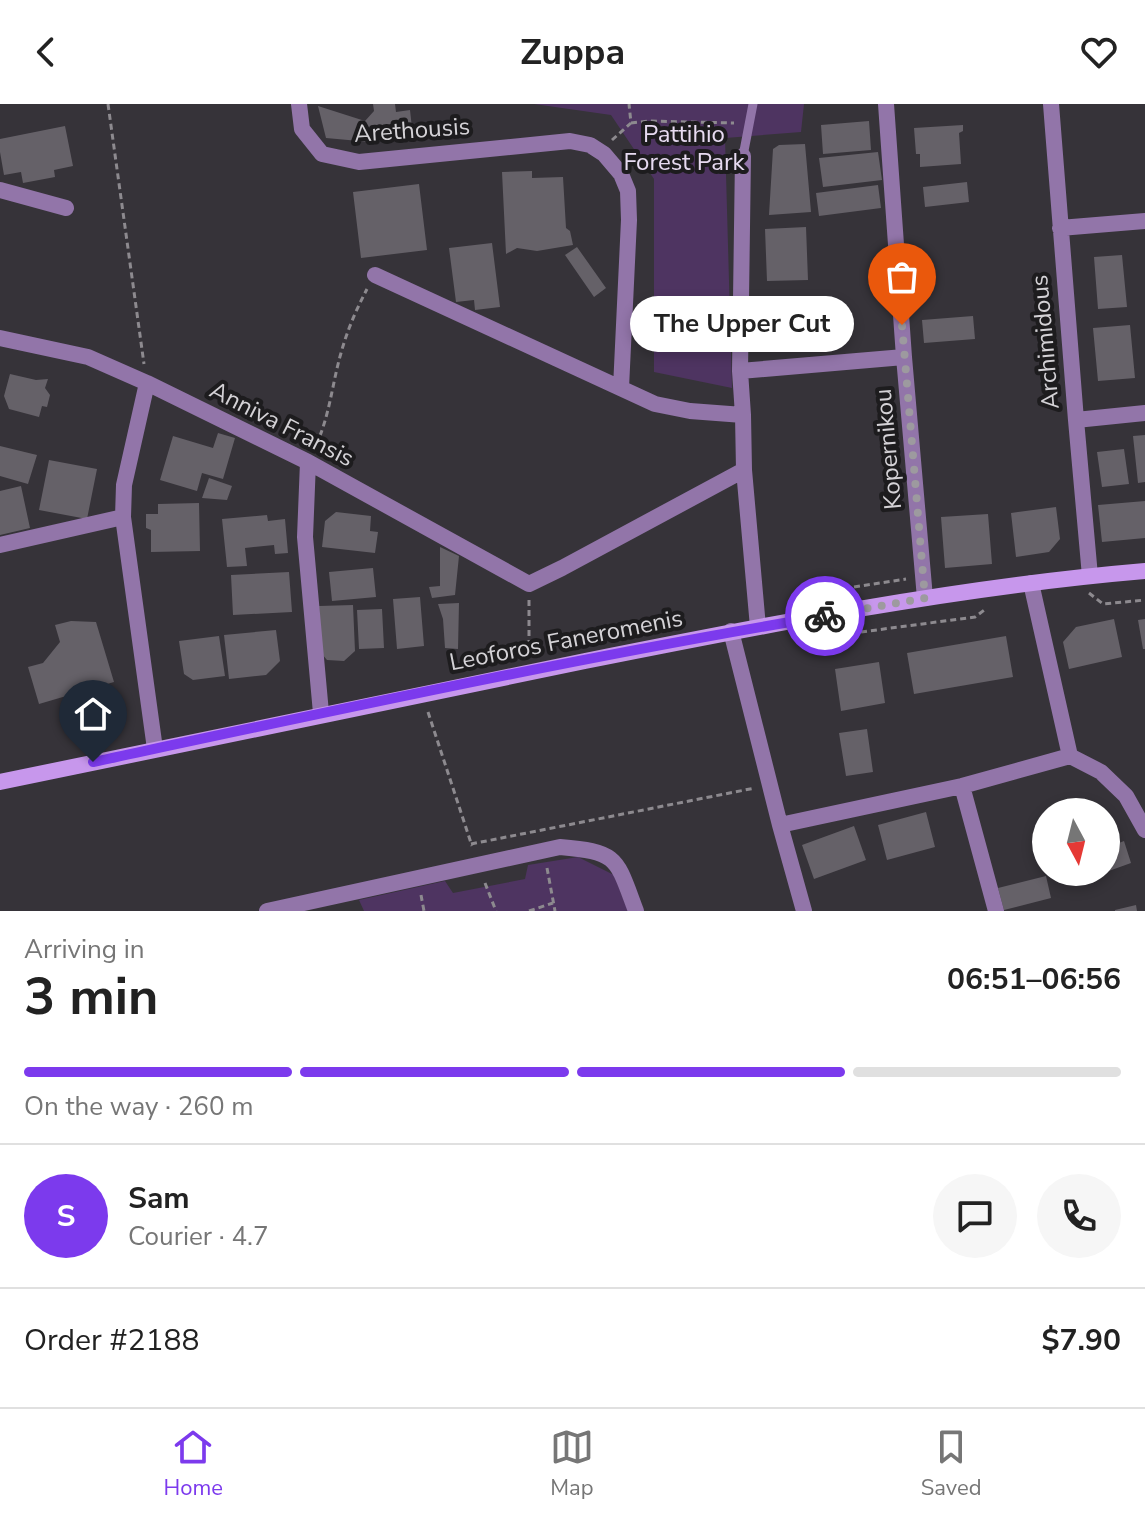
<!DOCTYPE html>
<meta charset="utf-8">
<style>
body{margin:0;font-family:"Nunito Sans",sans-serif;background:#f6f6f6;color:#222;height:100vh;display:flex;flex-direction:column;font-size:30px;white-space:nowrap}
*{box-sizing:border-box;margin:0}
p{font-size:26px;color:#767676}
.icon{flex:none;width:44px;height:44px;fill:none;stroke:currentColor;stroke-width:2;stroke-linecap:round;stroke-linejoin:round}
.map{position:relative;height:807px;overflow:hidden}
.drawer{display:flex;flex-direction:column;background:#fff;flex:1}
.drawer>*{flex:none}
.needle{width:52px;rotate:173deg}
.controls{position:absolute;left:1032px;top:694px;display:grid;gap:16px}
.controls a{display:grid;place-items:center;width:88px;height:88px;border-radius:50%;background:#fff;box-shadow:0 4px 12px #0003;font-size:40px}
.pin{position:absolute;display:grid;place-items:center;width:68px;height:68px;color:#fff;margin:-82px -34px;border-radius:50% 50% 50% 0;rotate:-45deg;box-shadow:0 0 8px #0007}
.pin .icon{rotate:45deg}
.courier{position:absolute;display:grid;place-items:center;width:80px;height:80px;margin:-40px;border:6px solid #7c3aed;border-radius:50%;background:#fff;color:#222;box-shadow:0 2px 10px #0007}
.bubble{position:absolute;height:56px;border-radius:28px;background:#fff;box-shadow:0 4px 12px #0003;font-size:26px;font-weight:700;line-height:56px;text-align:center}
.overview em{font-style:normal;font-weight:700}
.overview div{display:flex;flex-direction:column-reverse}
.overview{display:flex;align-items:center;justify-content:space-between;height:136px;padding:0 24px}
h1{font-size:52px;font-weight:700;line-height:60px}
.bar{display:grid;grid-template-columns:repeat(4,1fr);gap:12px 8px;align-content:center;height:96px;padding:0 24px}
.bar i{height:10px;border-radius:6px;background:#e0e0e0}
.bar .current{background:#7c3aed}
.bar p{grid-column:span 4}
.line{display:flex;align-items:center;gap:20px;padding:0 24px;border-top:2px solid #e0e0e0}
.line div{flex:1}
.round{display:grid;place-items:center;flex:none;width:84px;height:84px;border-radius:42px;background:#f6f6f6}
header{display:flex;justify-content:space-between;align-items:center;height:104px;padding:0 24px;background:#fff;font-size:36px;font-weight:700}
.tab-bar{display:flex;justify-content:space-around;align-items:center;height:112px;border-top:2px solid #e0e0e0;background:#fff;font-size:22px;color:#767676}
.tab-bar a{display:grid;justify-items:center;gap:4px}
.tab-bar .current{color:#7c3aed}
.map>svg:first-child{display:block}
.green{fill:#4e3461}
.building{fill:#656168}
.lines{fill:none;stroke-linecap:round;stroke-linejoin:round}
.path{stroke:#8d8a8f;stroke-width:3;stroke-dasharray:6 4;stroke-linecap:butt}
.lane{stroke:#9275a9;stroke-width:9}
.street{stroke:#9275a9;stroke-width:16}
.secondary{stroke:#c797ec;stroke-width:16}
.done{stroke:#9d9a9f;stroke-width:8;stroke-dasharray:0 14.4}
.route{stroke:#7c3aed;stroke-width:10}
.labels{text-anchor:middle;stroke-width:8;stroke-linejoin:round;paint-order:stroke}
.street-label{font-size:24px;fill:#d4d2d6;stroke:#1d1c1e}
.park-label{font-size:24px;fill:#e7dbf1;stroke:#1d1c1e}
</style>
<header><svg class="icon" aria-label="back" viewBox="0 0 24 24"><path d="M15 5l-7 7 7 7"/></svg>Zuppa<svg class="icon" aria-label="heart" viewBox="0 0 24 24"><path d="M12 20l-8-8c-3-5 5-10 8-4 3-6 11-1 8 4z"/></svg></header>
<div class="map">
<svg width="1145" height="807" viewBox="0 0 1145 807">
<rect width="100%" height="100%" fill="#363339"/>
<path class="green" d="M534,0h270l-3,28 -76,6 7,250 -78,-16v-193l-43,-64z
M578,753l36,18 14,36h-264l-5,-11 86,-19 8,12 72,-14 3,-14z"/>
<path class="building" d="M373,0h22l1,8 14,-2 3,27 -43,5 -44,-4 -8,-32 47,15 9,-10z
M869,17l2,29 -48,4 -2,-29z
M963,21v6l-4,2 2,31 -41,3v-13h-4l-2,-26z
M65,22l8,40 -19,4 1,7 -32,6 -2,-11 -17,3 -4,-23v-13z
M805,40l6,68 -42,3 4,-66 6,-4z
M878,48l4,28 -59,7 -4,-29z
M532,67v7l31,-1 3,51 4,3 3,14 -36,6 -20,-3 -11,6 -4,-82z
M967,78l2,20 -44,5 -2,-20z
M419,80l8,66 -66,8 -8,-66z
M878,81l3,23 -62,8 -3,-23z
M806,123l2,53 -41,1 -2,-52z
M492,139l8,64 -25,3 -1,-10 -18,2 -7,-54z
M577,143l29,41 -12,9 -29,-42z
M1122,151l5,52 -29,2 -4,-52z
M973,212l2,23 -51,4 -2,-23z
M1130,221l5,53 -37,3 -5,-53z
M10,270l26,6 12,-1 -3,9 5,7 -3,12 -5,-1 -3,11 -30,-8 -5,-13z
M218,329l17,5 -12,41 -21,-6 -5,18 -37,-11 13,-44 40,12z
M1145,331v47l-7,1 -5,-47z
M0,342l37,9 -9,29 -28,-8z
M1124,345l5,35 -27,3 -5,-35z
M49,356l48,9 -10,50 -48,-9z
M209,374l23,8 -5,14 -25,-2z
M21,382l9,42 -30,7v-44z
M1145,397v37l-43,4 -4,-37z
M199,399l1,48 -49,1v-22l-5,-2v-14h12v-10z
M1056,403l4,32 -11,13 -33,5 -5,-44z
M336,408l35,4 -1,15 8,1 -3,21 -53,-6 3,-26z
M988,410l4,50 -47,4 -4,-51z
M267,411l1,6 17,-2 3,34 -13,1 -1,-9 -29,3 2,18 -20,1 -5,-48z
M440,443l19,9 -4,39 -23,3 -3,-11 11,-1z
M373,464l3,29 -44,4 -3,-29z
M289,468l3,40 -59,3 -2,-40z
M420,493l4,49 -27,3 -4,-50z
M459,499l-1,46 -13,-1 -2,-29 -5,-15z
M353,501l2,46 -11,10 -17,-1 -6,-7 -2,-47z
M382,505l2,39 -25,1 -2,-39z
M1114,515l8,38 -53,12 -6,-27 13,-15z
M1145,515v30h-2l-5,-29z
M71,517l25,1 18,60 -75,22 -11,-37 15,-4 17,-21 -5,-17z
M276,526l4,31 -14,14 -37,4 -5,-44z
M219,532l6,40 -32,4 -9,-6 -5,-33z
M1006,532l7,41 -99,17 -7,-41z
M879,558l6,41 -44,8 -6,-42z
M867,625l6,43 -27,4 -7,-43z
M926,708l9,35 -48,13 -9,-35z
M854,722l12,34 -52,19 -12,-34z
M1124,737l7,22 -25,9v-24z
M1082,768h23l-20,7z
M1046,772l5,22 -47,12 -6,-22z
M1136,801l1,6h-22v-1z"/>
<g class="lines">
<path class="path" d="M108,0l36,260
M631,19l18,-2 85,2
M612,36l19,-17 -2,-19
M316,341c14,-30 16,-61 25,-92 6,-22 15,-43 26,-64
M854,483l52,-8
M1089,489l14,11 42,-4
M529,496v56
M861,528l114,-15 12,-9
M428,608l44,134
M471,740l284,-56
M547,764l8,43
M485,779l11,28
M421,791l3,16
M529,807l24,-8"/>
<path class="lane" d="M743,52l10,-52"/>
<path class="street" d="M299,0l3,25 20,25 37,8 211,-21 20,4 14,9 17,20 7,17 1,29 -8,168
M886,0l18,253 21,241
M1051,0l25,316 14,156
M743,52l-3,215 3,44 1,55 14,157
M0,86l66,18
M1060,124l85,-7
M375,171l280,129 35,7 53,4
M0,234l88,19 59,26 161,79 221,122 33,-16 182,-98
M740,267l164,-14
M147,279l-23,102 -1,32 32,232
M1076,316l69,-7
M308,358l-3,75 16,176
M0,441l123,-28
M1031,479l39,173 31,16 25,24 19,34
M731,527l49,194 24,86
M962,682l34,125
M780,721l182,-39 108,-30
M267,807l293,-64c59,5 56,11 76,64"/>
<path class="secondary" d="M0,678c195,-42 390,-82 585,-121 185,-37 372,-74 560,-90"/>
</g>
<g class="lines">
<path class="done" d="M825,512l100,-18 -23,-273"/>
<path class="route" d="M93,658c243,-52 487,-105 732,-146"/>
</g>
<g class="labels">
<g class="street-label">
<text transform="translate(412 26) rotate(-4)" y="8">Arethousis</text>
<text transform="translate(1045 238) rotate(-95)" y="8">Archimidous</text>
<text transform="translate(282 320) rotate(27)" y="8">Anniva Fransis</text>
<text transform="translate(888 345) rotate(-95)" y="8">Kopernikou</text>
<text transform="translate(566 536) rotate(-11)" y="8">Leoforos Faneromenis</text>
</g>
<g class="park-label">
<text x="684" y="38">Pattihio<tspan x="684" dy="28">Forest Park</tspan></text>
</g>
</g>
</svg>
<div class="controls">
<a><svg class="needle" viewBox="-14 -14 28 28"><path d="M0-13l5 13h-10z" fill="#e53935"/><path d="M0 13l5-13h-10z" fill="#767676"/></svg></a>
</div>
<div class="pin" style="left:902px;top:221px;background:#ea580c"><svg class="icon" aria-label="bag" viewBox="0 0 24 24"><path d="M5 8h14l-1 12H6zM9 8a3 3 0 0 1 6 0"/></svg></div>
<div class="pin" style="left:93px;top:658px;background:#1f2937"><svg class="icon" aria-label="home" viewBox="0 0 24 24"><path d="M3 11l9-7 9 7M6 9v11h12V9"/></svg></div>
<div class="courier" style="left:825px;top:512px"><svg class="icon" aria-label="bike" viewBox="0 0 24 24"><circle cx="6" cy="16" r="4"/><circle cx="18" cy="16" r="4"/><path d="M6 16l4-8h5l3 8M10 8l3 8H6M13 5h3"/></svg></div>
<div class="bubble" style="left:630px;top:192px;width:224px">The Upper Cut</div>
</div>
<section class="drawer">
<div class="overview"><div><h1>3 min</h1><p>Arriving in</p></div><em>06:51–06:56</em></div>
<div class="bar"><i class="current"></i><i class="current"></i><i class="current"></i><i></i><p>On the way · 260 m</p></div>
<div class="line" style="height:144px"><b class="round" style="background:#7c3aed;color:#fff">S</b><div><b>Sam</b><p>Courier · 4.7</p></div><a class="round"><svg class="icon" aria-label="chat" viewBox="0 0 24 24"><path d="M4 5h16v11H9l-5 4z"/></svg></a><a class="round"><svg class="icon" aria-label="phone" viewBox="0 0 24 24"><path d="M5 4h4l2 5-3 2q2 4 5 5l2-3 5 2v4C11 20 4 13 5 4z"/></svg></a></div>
<div class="line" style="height:104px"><div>Order #2188</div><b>$7.90</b></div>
</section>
<nav class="tab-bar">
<a class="current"><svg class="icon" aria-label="home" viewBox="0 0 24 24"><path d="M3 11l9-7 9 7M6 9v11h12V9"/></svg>Home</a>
<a><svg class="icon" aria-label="map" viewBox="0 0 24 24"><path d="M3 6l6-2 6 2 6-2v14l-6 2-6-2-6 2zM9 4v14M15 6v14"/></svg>Map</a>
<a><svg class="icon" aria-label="saved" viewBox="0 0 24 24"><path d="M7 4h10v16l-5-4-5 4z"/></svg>Saved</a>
</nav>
